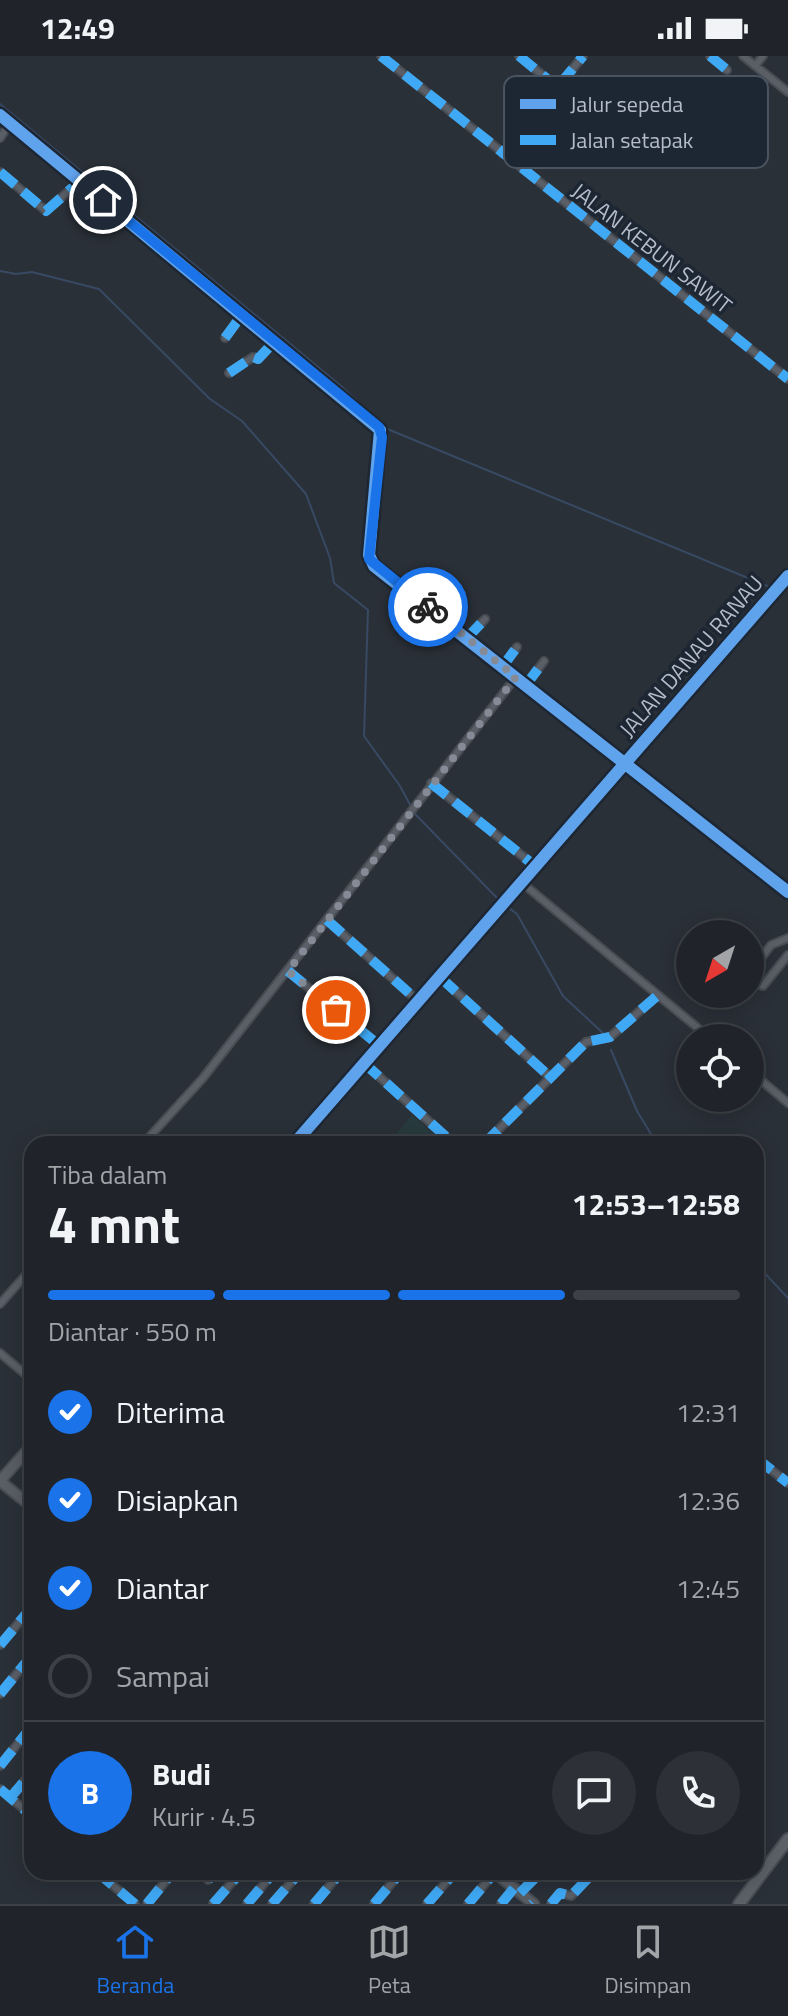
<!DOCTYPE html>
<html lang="id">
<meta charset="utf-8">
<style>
body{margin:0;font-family:"Titillium Web",sans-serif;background:#2d3036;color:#f1f3f6;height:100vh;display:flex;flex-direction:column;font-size:30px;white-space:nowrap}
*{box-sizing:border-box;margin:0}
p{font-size:26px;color:#a2a4a8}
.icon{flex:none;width:44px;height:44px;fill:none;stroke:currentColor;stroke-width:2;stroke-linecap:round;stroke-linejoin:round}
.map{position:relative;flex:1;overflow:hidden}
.panel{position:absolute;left:24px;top:1080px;width:740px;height:744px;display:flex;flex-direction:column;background:#20242a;border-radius:24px;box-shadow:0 4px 20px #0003,0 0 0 2px #3d4147}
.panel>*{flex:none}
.needle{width:52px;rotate:219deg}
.fabs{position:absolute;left:676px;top:864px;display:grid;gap:16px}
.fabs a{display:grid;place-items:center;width:88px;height:88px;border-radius:50%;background:#20242a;box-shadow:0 4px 20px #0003,0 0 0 2px #3d4147;font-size:40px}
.pin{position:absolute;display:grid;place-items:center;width:68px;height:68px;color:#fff;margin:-34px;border:4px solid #fff;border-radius:50%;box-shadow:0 2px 8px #0007}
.courier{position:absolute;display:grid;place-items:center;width:80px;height:80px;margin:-40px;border:6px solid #1a73e8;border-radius:50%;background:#fff;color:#222;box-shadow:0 2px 10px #0007}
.headline em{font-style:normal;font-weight:700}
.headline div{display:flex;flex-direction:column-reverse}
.headline{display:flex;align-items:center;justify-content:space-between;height:136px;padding:0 24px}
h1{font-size:52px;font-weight:700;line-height:60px}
.bar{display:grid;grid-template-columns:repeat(4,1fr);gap:12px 8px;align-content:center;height:96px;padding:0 24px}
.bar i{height:10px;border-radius:6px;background:#3d4147}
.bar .active{background:#1a73e8}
.bar p{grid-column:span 4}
.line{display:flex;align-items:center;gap:20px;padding:0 24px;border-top:2px solid #3d4147}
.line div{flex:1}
.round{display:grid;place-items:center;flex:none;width:84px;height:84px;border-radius:42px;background:#2d3036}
ol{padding:0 24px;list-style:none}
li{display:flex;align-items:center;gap:24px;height:88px}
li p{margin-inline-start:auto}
li .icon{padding:8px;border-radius:50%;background:#1a73e8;color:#fff;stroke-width:4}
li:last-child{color:#a2a4a8}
li i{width:44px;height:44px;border:4px solid #3d4147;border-radius:50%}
.status{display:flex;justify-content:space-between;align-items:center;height:56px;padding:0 40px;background:#20242a;direction:ltr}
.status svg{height:22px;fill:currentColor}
.dock{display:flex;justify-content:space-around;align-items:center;height:112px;border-top:2px solid #3d4147;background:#20242a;font-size:22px;color:#a2a4a8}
.dock a{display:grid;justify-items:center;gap:4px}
.dock .active{color:#1a73e8}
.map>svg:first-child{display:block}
.green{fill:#273a3e}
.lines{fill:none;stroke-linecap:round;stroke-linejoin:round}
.stream{stroke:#384963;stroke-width:2}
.street-casing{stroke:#484c53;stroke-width:10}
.secondary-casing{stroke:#484c53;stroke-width:13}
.primary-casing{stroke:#484c55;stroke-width:14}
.street{stroke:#5a5e66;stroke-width:6}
.secondary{stroke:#595d64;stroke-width:9}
.primary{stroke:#5c6168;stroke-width:10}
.quiet{stroke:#3fa9f5;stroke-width:10;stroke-dasharray:20 10;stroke-linecap:butt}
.cycleway-casing{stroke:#1d2633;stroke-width:17}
.cycleway{stroke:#60a3ed;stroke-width:12}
.done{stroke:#848b96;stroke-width:8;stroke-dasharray:0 14.4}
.route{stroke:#1a73e8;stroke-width:10}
.labels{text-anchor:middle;stroke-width:7;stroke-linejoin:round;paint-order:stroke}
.street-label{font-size:22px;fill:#b4bcc9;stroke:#1d2633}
.key{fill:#1d2633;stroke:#4a5360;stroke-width:2}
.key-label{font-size:22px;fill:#b4bcc9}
</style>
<div class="status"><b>12:49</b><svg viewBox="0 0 49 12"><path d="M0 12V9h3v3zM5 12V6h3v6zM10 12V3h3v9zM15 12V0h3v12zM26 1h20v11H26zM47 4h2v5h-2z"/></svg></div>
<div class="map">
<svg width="788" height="1848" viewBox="0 0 788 1848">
<rect width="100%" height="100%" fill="#2a3038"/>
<path class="green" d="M412,1059l34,29h-58z"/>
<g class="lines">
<path class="stream" d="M0,48l341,282 44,42 387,160
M0,215l16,3 16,-2 67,17 111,110 32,22 64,73 24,64 4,25 34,27 -4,126 36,50 15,28 85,87
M505,849l12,9 46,82 41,38
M611,994l26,61 20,33
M756,1208l32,34"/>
<g class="street-casing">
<path id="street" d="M381,0l407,323
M519,0l38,31
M710,0l17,14
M743,0l45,36
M755,10l8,-10
M0,82l10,-15
M503,98l80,-98
M0,116l46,39 34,-30
M225,282l16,-22
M229,317l24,-16 5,2 16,-17
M467,582l18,-19
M503,610l14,-19
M526,629l18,-24
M431,727l104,83
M521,826l189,156
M327,864l91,81
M288,915l92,75
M750,917l21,-28 17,-7
M441,922l108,98
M750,925l13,5 25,-31
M364,1007l90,81
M750,1015l38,32
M143,1088l60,-66 313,-401
M484,1088l102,-102 24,-5 48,-42
M0,1248l32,-36
M0,1297l32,27
M756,1402l32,25
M0,1589l32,-38
M0,1638l32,-39
M0,1710l32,-40
M0,1733l32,27
M10,1742l22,-26
M97,1816l38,32
M208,1824l7,-8
M520,1837l21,-21
M147,1848l26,-32
M213,1848l28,-32
M247,1848l27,-32
M272,1848l28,-32
M314,1848l27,-32
M374,1848l27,-32
M427,1848l28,-32
M468,1848l27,-32
M501,1848l13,-16
M551,1848l9,-11 11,3 23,-24"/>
</g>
<g class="secondary-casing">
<path id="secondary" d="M0,59l380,315 -11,125 5,11 414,326
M294,1088l494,-568
M0,1425l32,-36
M0,1425l32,26
M494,1816l40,32"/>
</g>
<g class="primary-casing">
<path id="primary" d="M739,1848l49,-65"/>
</g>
<use href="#street" class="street"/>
<use href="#secondary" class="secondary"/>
<use href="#primary" class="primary"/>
<path class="quiet" d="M381,0l407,323
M519,0l38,31
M710,0l17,14
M503,98l80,-98
M0,116l46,39 34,-30
M225,282l16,-22
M229,317l24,-16 5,2 16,-17
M467,582l18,-19
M503,610l14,-19
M526,629l18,-24
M431,727l104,83
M327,864l91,81
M288,915l92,75
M441,922l108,98
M364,1007l90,81
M147,1084l5,4
M484,1088l102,-102 24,-5 48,-42
M756,1402l32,25
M0,1589l32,-38
M0,1638l32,-39
M0,1710l32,-40
M0,1733l32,27
M10,1742l22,-26
M97,1816l38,32
M208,1824l7,-8
M520,1837l21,-21
M147,1848l26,-32
M213,1848l28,-32
M247,1848l27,-32
M272,1848l28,-32
M314,1848l27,-32
M374,1848l27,-32
M427,1848l28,-32
M468,1848l27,-32
M501,1848l13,-16
M532,1848l1,-1
M551,1848l9,-11 11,3 23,-24"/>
<g class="cycleway-casing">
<path id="cycleway" d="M0,59l380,315 -11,125 5,11 414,326
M294,1088l494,-568"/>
</g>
<use href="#cycleway" class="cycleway"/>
</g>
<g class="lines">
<path class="done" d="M336,954l-48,-39 228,-294 -88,-70"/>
<path class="route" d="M103,144l276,227 3,10 -13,122 59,48"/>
</g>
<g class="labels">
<g class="street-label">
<text transform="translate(652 192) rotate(38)" y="8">JALAN KEBUN SAWIT</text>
<text transform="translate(691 600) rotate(-49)" y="8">JALAN DANAU RANAU</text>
</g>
</g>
<rect x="504" y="20" width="264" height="92" rx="12" class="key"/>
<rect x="520" y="43" width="36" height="10" fill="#60a3ed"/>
<rect x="520" y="79" width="36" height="10" fill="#3fa9f5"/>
<g class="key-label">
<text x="570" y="56">Jalur sepeda</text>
<text x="570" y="92">Jalan setapak</text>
</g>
</svg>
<div class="fabs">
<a><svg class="needle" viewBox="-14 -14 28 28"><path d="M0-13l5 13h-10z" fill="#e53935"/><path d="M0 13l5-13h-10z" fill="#a2a4a8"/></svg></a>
<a><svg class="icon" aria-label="locate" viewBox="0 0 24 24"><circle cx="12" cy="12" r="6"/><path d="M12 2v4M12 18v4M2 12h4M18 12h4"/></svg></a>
</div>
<div class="pin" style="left:336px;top:954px;background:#ea580c"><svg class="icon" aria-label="bag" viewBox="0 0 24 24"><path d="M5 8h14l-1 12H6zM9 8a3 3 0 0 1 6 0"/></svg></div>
<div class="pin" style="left:103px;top:144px;background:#1f2937"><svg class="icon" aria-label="home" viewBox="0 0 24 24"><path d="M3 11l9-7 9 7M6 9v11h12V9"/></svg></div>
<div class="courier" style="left:428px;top:551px"><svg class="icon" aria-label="bike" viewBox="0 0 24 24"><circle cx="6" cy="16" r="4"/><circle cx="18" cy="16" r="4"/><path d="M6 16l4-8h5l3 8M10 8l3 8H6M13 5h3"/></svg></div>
<section class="panel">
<div class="headline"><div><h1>4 mnt</h1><p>Tiba dalam</p></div><em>12:53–12:58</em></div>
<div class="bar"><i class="active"></i><i class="active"></i><i class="active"></i><i></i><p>Diantar · 550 m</p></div>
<ol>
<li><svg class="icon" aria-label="check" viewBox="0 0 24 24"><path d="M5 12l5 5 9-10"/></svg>Diterima<p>12:31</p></li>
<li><svg class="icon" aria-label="check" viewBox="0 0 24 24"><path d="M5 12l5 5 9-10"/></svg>Disiapkan<p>12:36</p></li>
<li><svg class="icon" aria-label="check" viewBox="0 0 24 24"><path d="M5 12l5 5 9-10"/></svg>Diantar<p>12:45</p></li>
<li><i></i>Sampai</li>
</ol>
<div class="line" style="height:144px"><b class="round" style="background:#1a73e8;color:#fff">B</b><div><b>Budi</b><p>Kurir · 4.5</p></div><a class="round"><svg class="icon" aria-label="chat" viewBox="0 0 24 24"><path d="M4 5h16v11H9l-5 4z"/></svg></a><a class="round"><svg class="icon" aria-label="phone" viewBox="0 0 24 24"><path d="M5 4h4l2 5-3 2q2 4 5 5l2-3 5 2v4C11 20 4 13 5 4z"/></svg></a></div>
</section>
</div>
<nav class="dock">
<a class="active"><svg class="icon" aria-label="home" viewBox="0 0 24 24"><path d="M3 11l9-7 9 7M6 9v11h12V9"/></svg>Beranda</a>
<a><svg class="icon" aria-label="map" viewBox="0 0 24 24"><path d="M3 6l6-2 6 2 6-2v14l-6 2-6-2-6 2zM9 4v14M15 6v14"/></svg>Peta</a>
<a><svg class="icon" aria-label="saved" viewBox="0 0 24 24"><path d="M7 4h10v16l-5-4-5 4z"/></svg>Disimpan</a>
</nav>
